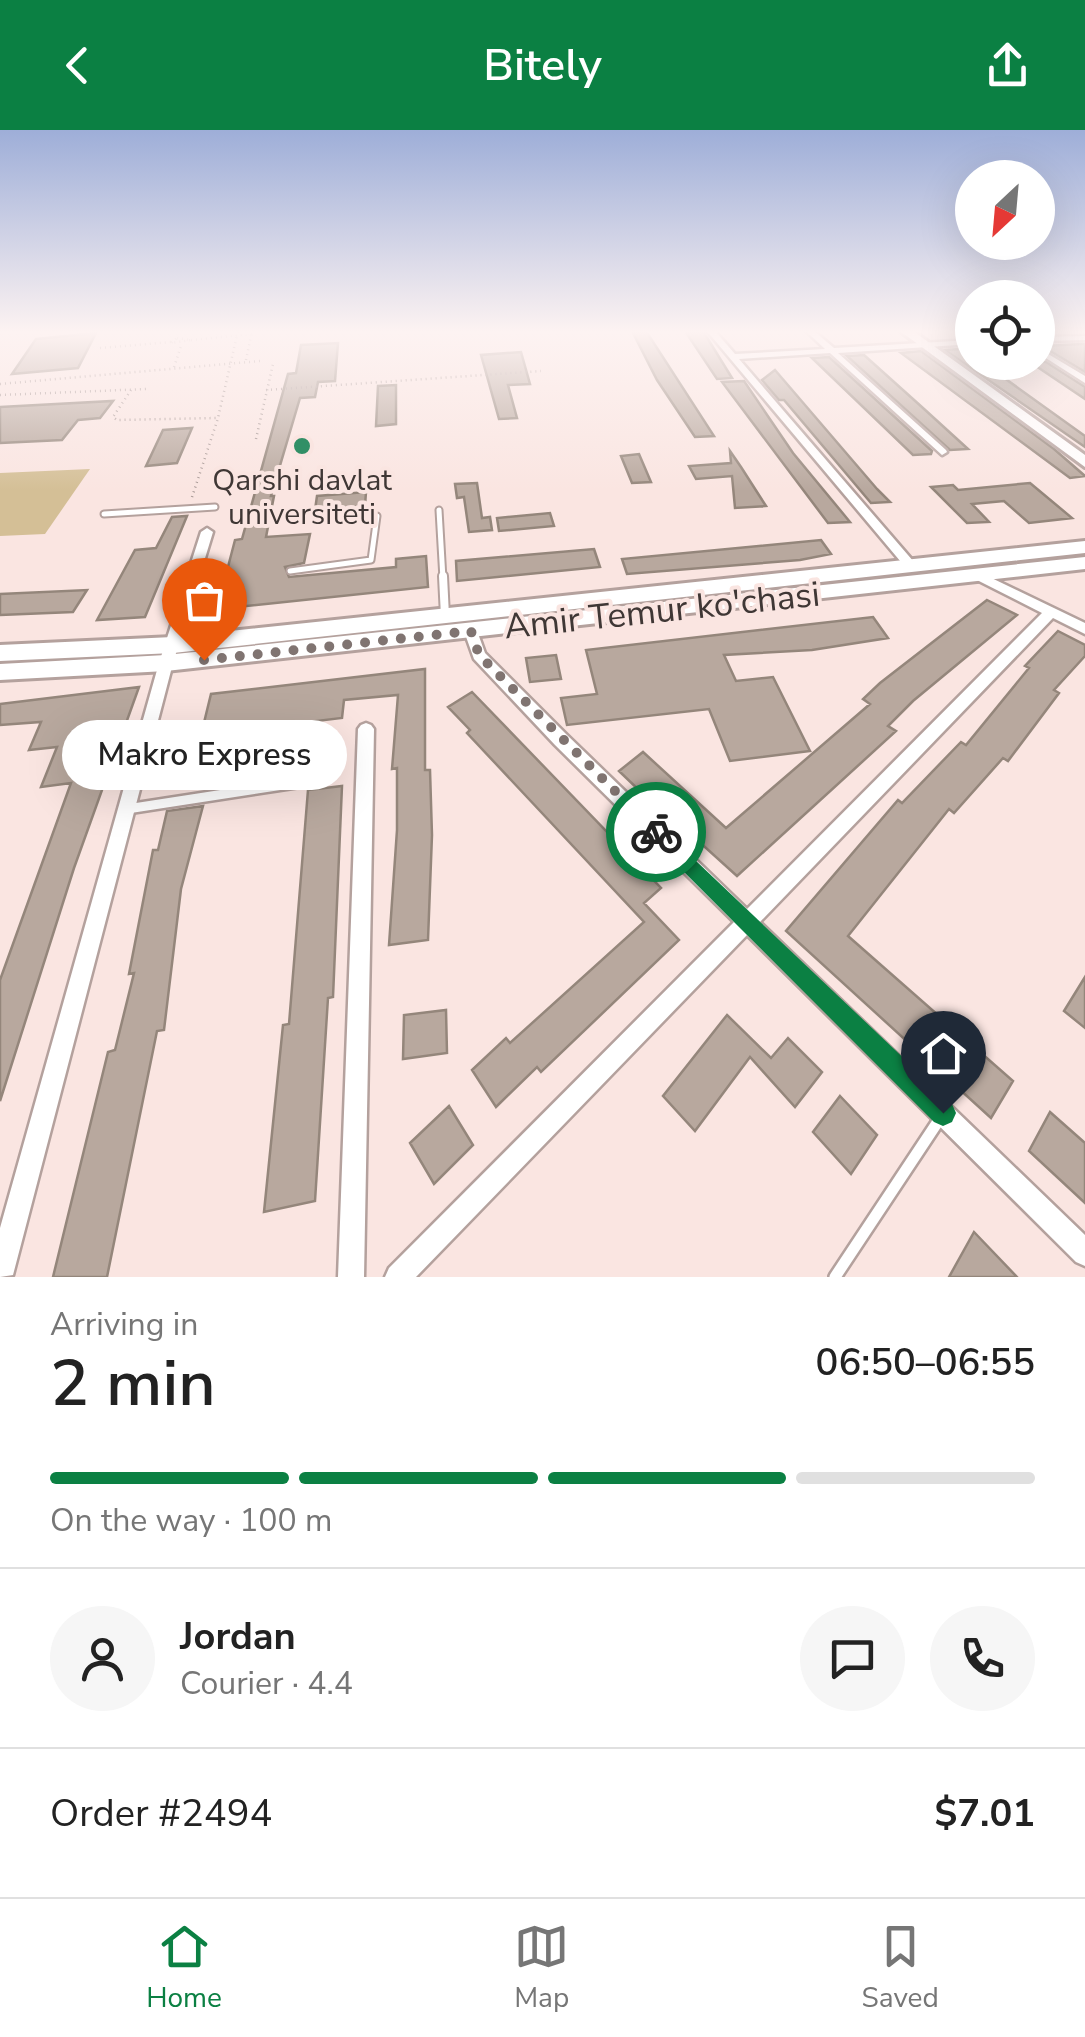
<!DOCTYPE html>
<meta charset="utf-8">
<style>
body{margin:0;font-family:"Nunito Sans",sans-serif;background:#f6f6f6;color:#222;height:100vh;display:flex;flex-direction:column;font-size:38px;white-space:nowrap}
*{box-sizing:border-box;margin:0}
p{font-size:32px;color:#767676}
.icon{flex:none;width:55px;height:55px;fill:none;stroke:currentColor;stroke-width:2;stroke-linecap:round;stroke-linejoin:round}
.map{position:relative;height:1147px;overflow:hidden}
.details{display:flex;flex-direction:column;background:#fff;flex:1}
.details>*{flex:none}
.needle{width:65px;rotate:206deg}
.tools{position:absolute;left:955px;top:30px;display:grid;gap:20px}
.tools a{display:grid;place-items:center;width:100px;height:100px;border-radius:50%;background:#fff;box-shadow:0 10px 40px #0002;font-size:50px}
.pin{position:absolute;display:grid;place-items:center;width:85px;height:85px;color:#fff;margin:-102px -42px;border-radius:50% 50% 50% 0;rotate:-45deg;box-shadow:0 0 10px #0007}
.pin .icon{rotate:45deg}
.courier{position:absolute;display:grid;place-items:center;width:100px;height:100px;margin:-50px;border:8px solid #0b8043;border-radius:50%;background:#fff;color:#222;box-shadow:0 2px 12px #0007}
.bubble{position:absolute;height:70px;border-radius:35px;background:#fff;box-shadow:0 10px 40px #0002;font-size:32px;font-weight:600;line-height:70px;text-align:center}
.summary em{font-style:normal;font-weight:600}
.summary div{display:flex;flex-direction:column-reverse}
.summary{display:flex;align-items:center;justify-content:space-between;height:170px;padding:0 50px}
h1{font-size:65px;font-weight:600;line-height:75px}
.bar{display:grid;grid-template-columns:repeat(4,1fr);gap:15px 10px;align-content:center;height:120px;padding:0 50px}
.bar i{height:12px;border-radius:8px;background:#e0e0e0}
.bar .active{background:#0b8043}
.bar p{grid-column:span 4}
.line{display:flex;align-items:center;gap:25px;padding:0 50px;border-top:2px solid #e0e0e0}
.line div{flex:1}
.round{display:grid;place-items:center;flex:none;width:105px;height:105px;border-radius:52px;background:#f6f6f6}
header{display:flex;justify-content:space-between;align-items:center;height:130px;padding:0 50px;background:#0b8043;color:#fff;font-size:45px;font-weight:600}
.tab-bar{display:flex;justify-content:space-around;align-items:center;height:140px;border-top:2px solid #e0e0e0;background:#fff;font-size:28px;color:#767676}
.tab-bar a{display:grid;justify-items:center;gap:5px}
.tab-bar .active{color:#0b8043}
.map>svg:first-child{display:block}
.green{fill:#d4bf96}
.building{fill:#b8a89e;stroke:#94867b;stroke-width:2.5}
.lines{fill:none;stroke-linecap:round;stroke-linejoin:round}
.lane-far3-casing{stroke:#b4a19d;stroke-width:9}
.lane-far2-casing{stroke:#b4a19d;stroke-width:12}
.lane-far1-casing{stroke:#b4a19d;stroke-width:14}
.lane-casing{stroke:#b4a19d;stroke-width:16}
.street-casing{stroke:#b4a19d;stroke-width:5}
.secondary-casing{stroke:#b4a19d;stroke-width:6}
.path{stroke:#a29390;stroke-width:2.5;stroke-dasharray:1 4;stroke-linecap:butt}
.lane-far3{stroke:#fff;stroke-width:5}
.lane-far2{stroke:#fff;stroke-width:8}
.lane-far1{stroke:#fff;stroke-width:9}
.lane{stroke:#fff;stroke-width:11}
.street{fill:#fff;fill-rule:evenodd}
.secondary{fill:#fff;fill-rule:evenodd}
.route{fill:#0b8043}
.done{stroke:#807471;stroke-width:10;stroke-dasharray:0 18}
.poi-dot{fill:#318f66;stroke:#fae5e1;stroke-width:4}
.labels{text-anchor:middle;stroke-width:8;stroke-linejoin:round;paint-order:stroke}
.far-poi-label{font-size:30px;fill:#3f3735;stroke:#fae5e1}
.street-label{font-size:35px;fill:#3f3735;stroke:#fae5e1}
</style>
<header><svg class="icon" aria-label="back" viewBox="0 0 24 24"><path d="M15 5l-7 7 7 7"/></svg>Bitely<svg class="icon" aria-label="share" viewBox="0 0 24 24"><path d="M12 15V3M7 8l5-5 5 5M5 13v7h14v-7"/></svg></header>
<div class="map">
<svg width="1085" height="1147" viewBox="0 0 1085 1147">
<rect width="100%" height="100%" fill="#fae5e1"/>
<path class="green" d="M90,339l-45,65 -45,2v-63z"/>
<path class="building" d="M632,201h14l68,105 -19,1 -38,-57z
M685,201h18l29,47 -15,1z
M96,203l-18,35 -66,6 24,-35z
M338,213l-3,38 -17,1 -3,15 -15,1 -29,98h3l-8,41 44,-3 -6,29 -19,4 4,10 107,-10v-8l30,-3 2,31 -211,22 18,-69 7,-1 46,-165 8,-1 5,-28z
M1085,214v28l-43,-26 39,-2z
M972,218v14h10l103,74v11l-140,-97z
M921,221l133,98 31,27 -15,2 -169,-125z
M521,222l9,32 -22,1 9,33 -18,1 -18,-64z
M864,225l59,53 45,41 -18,1 -103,-94z
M829,227l103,94 -1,3 -18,1 -101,-97z
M1030,232h16l39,25v12z
M775,240l102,119 13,13 -19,1 -87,-103h-5l-17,-20z
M744,251l49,72 57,69 -22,1 -106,-141z
M396,255v39l-20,2 2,-40z
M113,271l-13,17 -22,2 -16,20 -62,3v-36z
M192,298l-15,35 -31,3 17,-36z
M730,321l11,16 25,39 -31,2 -3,-32 -36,3 -7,-13 42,-3z
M639,324l12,28 -19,1 -11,-27z
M477,353l5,35 8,-1 2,13 -23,2 -5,-35 -7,1 -2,-14z
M1030,353l42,35 -43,5 -25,-22 -32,3 17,18 -22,1 -36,-36 22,-2 5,5z
M366,362l-1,14 -50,4 2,-14z
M550,383l4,13 -55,5 -2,-13z
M187,386l-42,101 -48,3 38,-70 21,-2 16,-31z
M821,410l10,14 -31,6 -173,14 -5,-15z
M594,419l6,18 -143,14 -1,-20z
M87,460l-14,22 -73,3v-21z
M987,470l30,15 -104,86 -25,25 8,5 -159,145 -42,-38 -3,3 -73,-70 24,-19 83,76 144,-124 -7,-5 17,-16z
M873,487l15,21 -76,12 -88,5 12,26 37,-4 37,74 -80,10 -21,-52 -142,16 -6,-27 36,-4 -11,-44z
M1058,501l27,14v11l-31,34 5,3 -51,68 -5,-3 -49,55 -5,-4 -101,127 165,145 -22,37 -205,-187 112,-131 4,3 59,-61 5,3 63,-77 -4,-2z
M556,525l5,24 -31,3 -4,-24z
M425,539v101h5l2,65 -4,105 -39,5 8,-115v-62l-5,1 6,-74 -54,5 -2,18 -141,17 10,-41z
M139,557l-65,181 -74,233v-121l71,-197 -30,4 16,-40 -28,3 12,-28 -41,3v-21z
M472,562l189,196 -17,15 35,37 -138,132 -4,-5 -41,40 -24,-37 34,-32 4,5 134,-121 -177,-189 3,-3 -22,-23z
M342,656l-9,211 -5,1 -13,203 -51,11 19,-187 6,-1 19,-234z
M203,676l-22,83 -17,141 -7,1 -50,246h-54l55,-225 7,-2 19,-77 -5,1 24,-124h5l9,-39z
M1085,847v51l-21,-17z
M446,880l1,43 -44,6 1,-44z
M727,885l44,43 17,-20 34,34 -27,35 -45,-50 -55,74 -32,-35z
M840,966l37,39 -26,39 -38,-42z
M449,976l24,39 -39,39 -24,-41z
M1050,982l35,31v60l-56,-52z
M974,1102l43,45h-68z"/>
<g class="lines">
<g class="lane-far3-casing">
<path id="lane-far3" d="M439,380l4,69
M104,384l111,-7
M290,441l81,-11 6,-44"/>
</g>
<g class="lane-far2-casing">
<path id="lane-far2" d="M443,446l2,40
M318,627l3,-17"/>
</g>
<g class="lane-far1-casing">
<path id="lane-far1" d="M127,679l169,-26 20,-16 2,-13"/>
</g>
<g class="lane-casing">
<path id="lane" d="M835,1147l106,-160"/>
</g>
<g class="street-casing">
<path id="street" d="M707,201h8l20,23 90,-5 -19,-18h8l20,17 138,-8v4l-134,9 108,97 1,2 -5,3 -112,-102 -91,6 175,203v6h-8z
M1085,206v4l-47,1v-4z
M1038,218l47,28v7l-47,-30z
M207,398l6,4 -40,131 -160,612 -13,2v-49l159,-565 42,-131z
M979,442l106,51v11l-32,-16 -293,304 325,313v31l-9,-4 -329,-327 -331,342h-31l4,-9 345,-346 -179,-177 -81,-86 -10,-28 2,-3h10l9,25 82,82 180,174 295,-296 -67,-34v-6z
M366,593l5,2 3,4 -10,548h-26l20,-548 3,-4z"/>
</g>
<g class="secondary-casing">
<path id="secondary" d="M900,201h13l172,124v12z
M1085,411v12l-912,100 -173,8v-16l173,-8z
M1085,427v12l-919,102 -166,9v-16l166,-9z"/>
</g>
<path class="path" d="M177,208l14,2 -20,3z
M191,210l61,-6
M100,218l71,-6
M246,230l6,-29
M174,237l7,-21
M0,254l260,-23
M131,260l-18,27 4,3 99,-2
M266,260l275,-19
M0,265l147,-6
M256,309l17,-75
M192,367l26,-79 20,-87"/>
<use href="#lane-far3" class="lane-far3"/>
<use href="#lane-far2" class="lane-far2"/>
<use href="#lane-far1" class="lane-far1"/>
<use href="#lane" class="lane"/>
<use href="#street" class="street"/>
<use href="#secondary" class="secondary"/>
</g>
<linearGradient id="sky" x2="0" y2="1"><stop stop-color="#9eaed8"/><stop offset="0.56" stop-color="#fdf3f2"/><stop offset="1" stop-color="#fdf3f2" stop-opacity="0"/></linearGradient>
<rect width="1085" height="361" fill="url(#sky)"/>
<path class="route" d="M656,693l296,281 4,9 -4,9 -9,4 -9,-4 -284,-284v-12z"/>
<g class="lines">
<path class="done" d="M204,530l267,-29 8,24 177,177"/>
</g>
<circle class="poi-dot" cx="302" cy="316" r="10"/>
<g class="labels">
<g class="far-poi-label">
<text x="302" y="360">Qarshi davlat<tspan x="302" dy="34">universiteti</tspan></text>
</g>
<g class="street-label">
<text transform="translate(662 480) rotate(-6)" y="12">Amir Temur ko'chasi</text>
</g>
</g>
</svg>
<div class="tools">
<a><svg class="needle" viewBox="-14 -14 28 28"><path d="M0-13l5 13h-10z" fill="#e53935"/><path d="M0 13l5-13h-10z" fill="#767676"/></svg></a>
<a><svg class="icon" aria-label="locate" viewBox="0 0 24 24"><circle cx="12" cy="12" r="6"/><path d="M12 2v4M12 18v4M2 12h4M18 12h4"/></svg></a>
</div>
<div class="pin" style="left:204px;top:530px;background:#ea580c"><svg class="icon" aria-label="bag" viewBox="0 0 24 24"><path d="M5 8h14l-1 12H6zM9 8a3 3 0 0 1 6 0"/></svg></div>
<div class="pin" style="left:943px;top:983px;background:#1f2937"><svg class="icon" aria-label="home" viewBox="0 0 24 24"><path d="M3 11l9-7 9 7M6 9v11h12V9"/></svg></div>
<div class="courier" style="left:656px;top:702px"><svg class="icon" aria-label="bike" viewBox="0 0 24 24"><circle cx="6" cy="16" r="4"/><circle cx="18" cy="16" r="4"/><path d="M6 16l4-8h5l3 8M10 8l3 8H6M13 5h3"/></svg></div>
<div class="bubble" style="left:62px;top:590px;width:285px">Makro Express</div>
</div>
<section class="details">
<div class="summary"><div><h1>2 min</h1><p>Arriving in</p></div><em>06:50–06:55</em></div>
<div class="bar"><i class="active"></i><i class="active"></i><i class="active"></i><i></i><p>On the way · 100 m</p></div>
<div class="line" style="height:180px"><a class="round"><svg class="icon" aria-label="person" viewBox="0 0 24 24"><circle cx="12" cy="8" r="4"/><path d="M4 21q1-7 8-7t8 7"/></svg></a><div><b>Jordan</b><p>Courier · 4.4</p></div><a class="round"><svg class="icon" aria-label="chat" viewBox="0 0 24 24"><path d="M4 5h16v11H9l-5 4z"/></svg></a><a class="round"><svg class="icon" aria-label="phone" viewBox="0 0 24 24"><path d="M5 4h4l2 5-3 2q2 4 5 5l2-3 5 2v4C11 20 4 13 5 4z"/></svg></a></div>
<div class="line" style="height:130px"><div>Order #2494</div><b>$7.01</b></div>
</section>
<nav class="tab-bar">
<a class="active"><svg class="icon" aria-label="home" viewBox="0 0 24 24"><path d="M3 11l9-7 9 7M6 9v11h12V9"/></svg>Home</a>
<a><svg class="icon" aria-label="map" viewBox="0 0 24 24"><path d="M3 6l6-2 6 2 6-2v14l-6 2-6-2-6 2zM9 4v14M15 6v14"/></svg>Map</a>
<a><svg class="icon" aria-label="saved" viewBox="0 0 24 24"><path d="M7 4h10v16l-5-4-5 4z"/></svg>Saved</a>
</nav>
